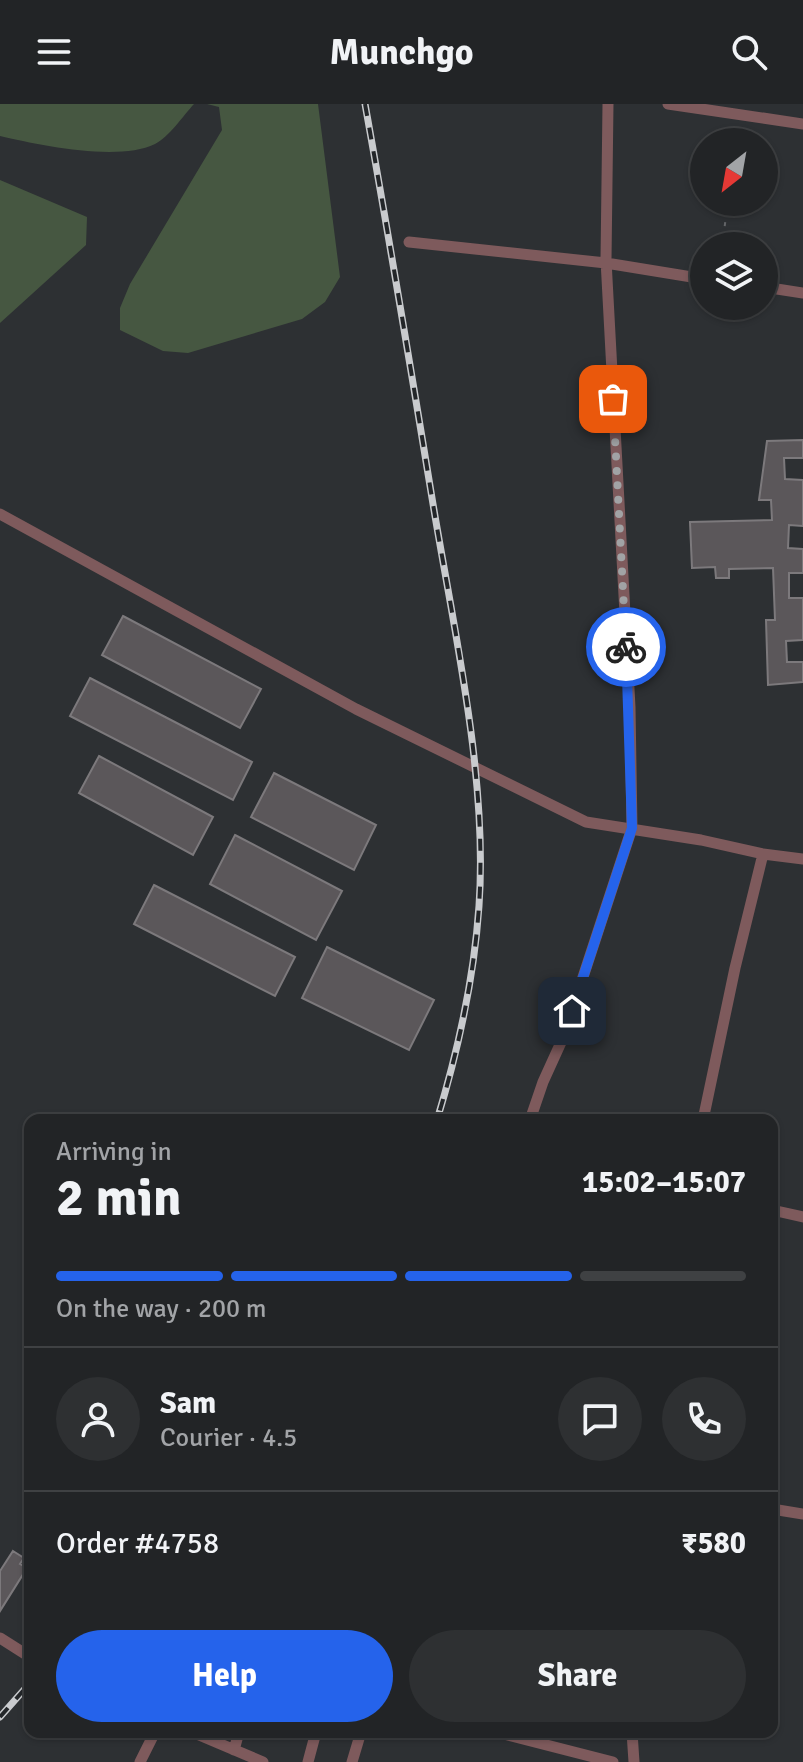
<!DOCTYPE html>
<meta charset="utf-8">
<style>
body{margin:0;font-family:Signika,sans-serif;background:#2e3032;color:#f1f3f6;height:100vh;display:flex;flex-direction:column;font-size:30px;white-space:nowrap}
*{box-sizing:border-box;margin:0}
p{font-size:26px;color:#a2a4a7}
.icon{flex:none;width:44px;height:44px;fill:none;stroke:currentColor;stroke-width:2;stroke-linecap:round;stroke-linejoin:round}
.map{position:relative;flex:1;overflow:hidden}
.drawer{position:absolute;left:24px;top:1010px;width:754px;height:624px;display:flex;flex-direction:column;background:#222426;border-radius:16px;box-shadow:0 2px 6px #0004,0 0 0 2px #3f4143}
.drawer>*{flex:none}
.needle{width:52px;rotate:211deg}
.fabs{position:absolute;left:690px;top:24px;display:grid;gap:16px}
.fabs a{display:grid;place-items:center;width:88px;height:88px;border-radius:50%;background:#222426;box-shadow:0 2px 6px #0004,0 0 0 2px #3f4143;font-size:40px}
.pin{position:absolute;display:grid;place-items:center;width:68px;height:68px;color:#fff;margin:-34px;border-radius:16px;box-shadow:0 4px 12px #0006}
.courier{position:absolute;display:grid;place-items:center;width:80px;height:80px;margin:-40px;border:6px solid #2563eb;border-radius:50%;background:#fff;color:#222;box-shadow:0 2px 10px #0007}
.headline em{font-style:normal;font-weight:800}
.headline div{display:flex;flex-direction:column-reverse}
.headline{display:flex;align-items:center;justify-content:space-between;height:136px;padding:0 32px}
h1{font-size:52px;font-weight:800;line-height:60px}
.bar{display:grid;grid-template-columns:repeat(4,1fr);gap:12px 8px;align-content:center;height:96px;padding:0 32px}
.bar i{height:10px;border-radius:6px;background:#3f4143}
.bar .current{background:#2563eb}
.bar p{grid-column:span 4}
.line{display:flex;align-items:center;gap:20px;padding:0 32px;border-top:2px solid #3f4143}
.line div{flex:1}
.round{display:grid;place-items:center;flex:none;width:84px;height:84px;border-radius:42px;background:#2e3032}
.primary-button{display:flex;gap:16px;margin-top:auto;padding:16px 32px}
.primary-button a{flex:1;height:92px;border-radius:48px;background:#2563eb;color:#fff;font-size:32px;font-weight:800;line-height:92px;text-align:center}
.primary-button a+a{background:#2e3032;color:#f1f3f6}
header{display:flex;justify-content:space-between;align-items:center;height:104px;padding:0 32px;background:#222426;font-size:36px;font-weight:800}
.map>svg:first-child{display:block}
.green{fill:#465741}
.building{fill:#5b575a;stroke:#7c797c;stroke-width:2}
.lines{fill:none;stroke-linecap:round;stroke-linejoin:round}
.path{stroke:#636568;stroke-width:2;stroke-dasharray:4 6;stroke-linecap:butt}
.minor{stroke:#7e5a5c;stroke-width:11}
.rail-casing{stroke:#c9cbce;stroke-width:7}
.rail{stroke:#232629;stroke-width:4;stroke-dasharray:12;stroke-linecap:butt}
.done{stroke:#a1a3a5;stroke-width:8;stroke-dasharray:0 14.4}
.route{stroke:#2563eb;stroke-width:10}
</style>
<header><svg class="icon" aria-label="menu" viewBox="0 0 24 24"><path d="M4 6h16M4 12h16M4 18h16"/></svg>Munchgo<svg class="icon" aria-label="search" viewBox="0 0 24 24"><circle cx="10" cy="10" r="6"/><path d="M15 15l6 6"/></svg></header>
<div class="map">
<svg width="803" height="1658" viewBox="0 0 803 1658">
<rect width="100%" height="100%" fill="#2d3033"/>
<path class="green" d="M0,0h194c-11,12 -25,33 -39,40 -37,18 -116,1 -155,-8z
M207,0h111l22,173 -15,25 -23,17 -114,34 -25,-2 -43,-21v-22l10,-24 92,-154 -3,-23z
M0,76l87,37 -1,28 -86,78z"/>
<path class="building" d="M803,336v18h-19l1,21 18,1v46l-14,-1 -1,23 15,1v24h-14v25h14v42l-17,1 1,21h16v20l-35,3 -2,-65h9l-2,-52 -44,1v9h-13l-1,-11 -23,1 -2,-46 82,-2 -1,-20h-12l8,-59z
M123,512l138,73 -21,39 -138,-73z
M90,574l162,84 -19,38 -163,-84z
M99,652l114,61 -20,38 -114,-62z
M274,669l102,52 -22,45 -103,-53z
M235,731l107,56 -26,49 -106,-56z
M154,781l141,72 -20,39 -141,-72z
M327,843l107,53 -25,50 -107,-52z
M13,1447l11,7 -4,6 7,4 -27,43v-40z"/>
<g class="lines">
<path class="path" d="M740,38l3,-15
M722,142l6,-44"/>
<path class="minor" d="M668,0l135,20
M409,138l197,21 98,16
M764,183l39,6
M0,410l356,195 230,113 115,18 62,14 40,5
M530,1016l13,-38 20,-44 69,-210 -2,-121 -24,-447 2,-156
M703,1016l32,-152 28,-114
M772,1106l31,7
M772,1405l31,5
M0,1534l30,19
M192,1628l71,30
M496,1628l117,30
M632,1628l2,30
M234,1646l5,-18
M140,1658l15,-30
M308,1658l8,-30
M352,1658l9,-30"/>
<g class="rail-casing">
<path id="rail" d="M365,0c24,133 46,266 68,400 21,127 55,274 46,402 -5,73 -21,145 -42,214
M0,1613l30,-34"/>
</g>
<use href="#rail" class="rail"/>
</g>
<g class="lines">
<path class="done" d="M613,295l13,248"/>
<path class="route" d="M572,907l60,-183 -6,-181"/>
</g>
</svg>
<div class="fabs">
<a><svg class="needle" viewBox="-14 -14 28 28"><path d="M0-13l5 13h-10z" fill="#e53935"/><path d="M0 13l5-13h-10z" fill="#a2a4a7"/></svg></a>
<a><svg class="icon" aria-label="layers" viewBox="0 0 24 24"><path d="M12 4l9 5-9 5-9-5zM3 14l9 5 9-5"/></svg></a>
</div>
<div class="pin" style="left:613px;top:295px;background:#ea580c"><svg class="icon" aria-label="bag" viewBox="0 0 24 24"><path d="M5 8h14l-1 12H6zM9 8a3 3 0 0 1 6 0"/></svg></div>
<div class="pin" style="left:572px;top:907px;background:#1f2937"><svg class="icon" aria-label="home" viewBox="0 0 24 24"><path d="M3 11l9-7 9 7M6 9v11h12V9"/></svg></div>
<div class="courier" style="left:626px;top:543px"><svg class="icon" aria-label="bike" viewBox="0 0 24 24"><circle cx="6" cy="16" r="4"/><circle cx="18" cy="16" r="4"/><path d="M6 16l4-8h5l3 8M10 8l3 8H6M13 5h3"/></svg></div>
<section class="drawer">
<div class="headline"><div><h1>2 min</h1><p>Arriving in</p></div><em>15:02–15:07</em></div>
<div class="bar"><i class="current"></i><i class="current"></i><i class="current"></i><i></i><p>On the way · 200 m</p></div>
<div class="line" style="height:144px"><a class="round"><svg class="icon" aria-label="person" viewBox="0 0 24 24"><circle cx="12" cy="8" r="4"/><path d="M4 21q1-7 8-7t8 7"/></svg></a><div><b>Sam</b><p>Courier · 4.5</p></div><a class="round"><svg class="icon" aria-label="chat" viewBox="0 0 24 24"><path d="M4 5h16v11H9l-5 4z"/></svg></a><a class="round"><svg class="icon" aria-label="phone" viewBox="0 0 24 24"><path d="M5 4h4l2 5-3 2q2 4 5 5l2-3 5 2v4C11 20 4 13 5 4z"/></svg></a></div>
<div class="line" style="height:104px"><div>Order #4758</div><b>₹580</b></div>
<div class="primary-button"><a>Help</a><a>Share</a></div>
</section>
</div>
